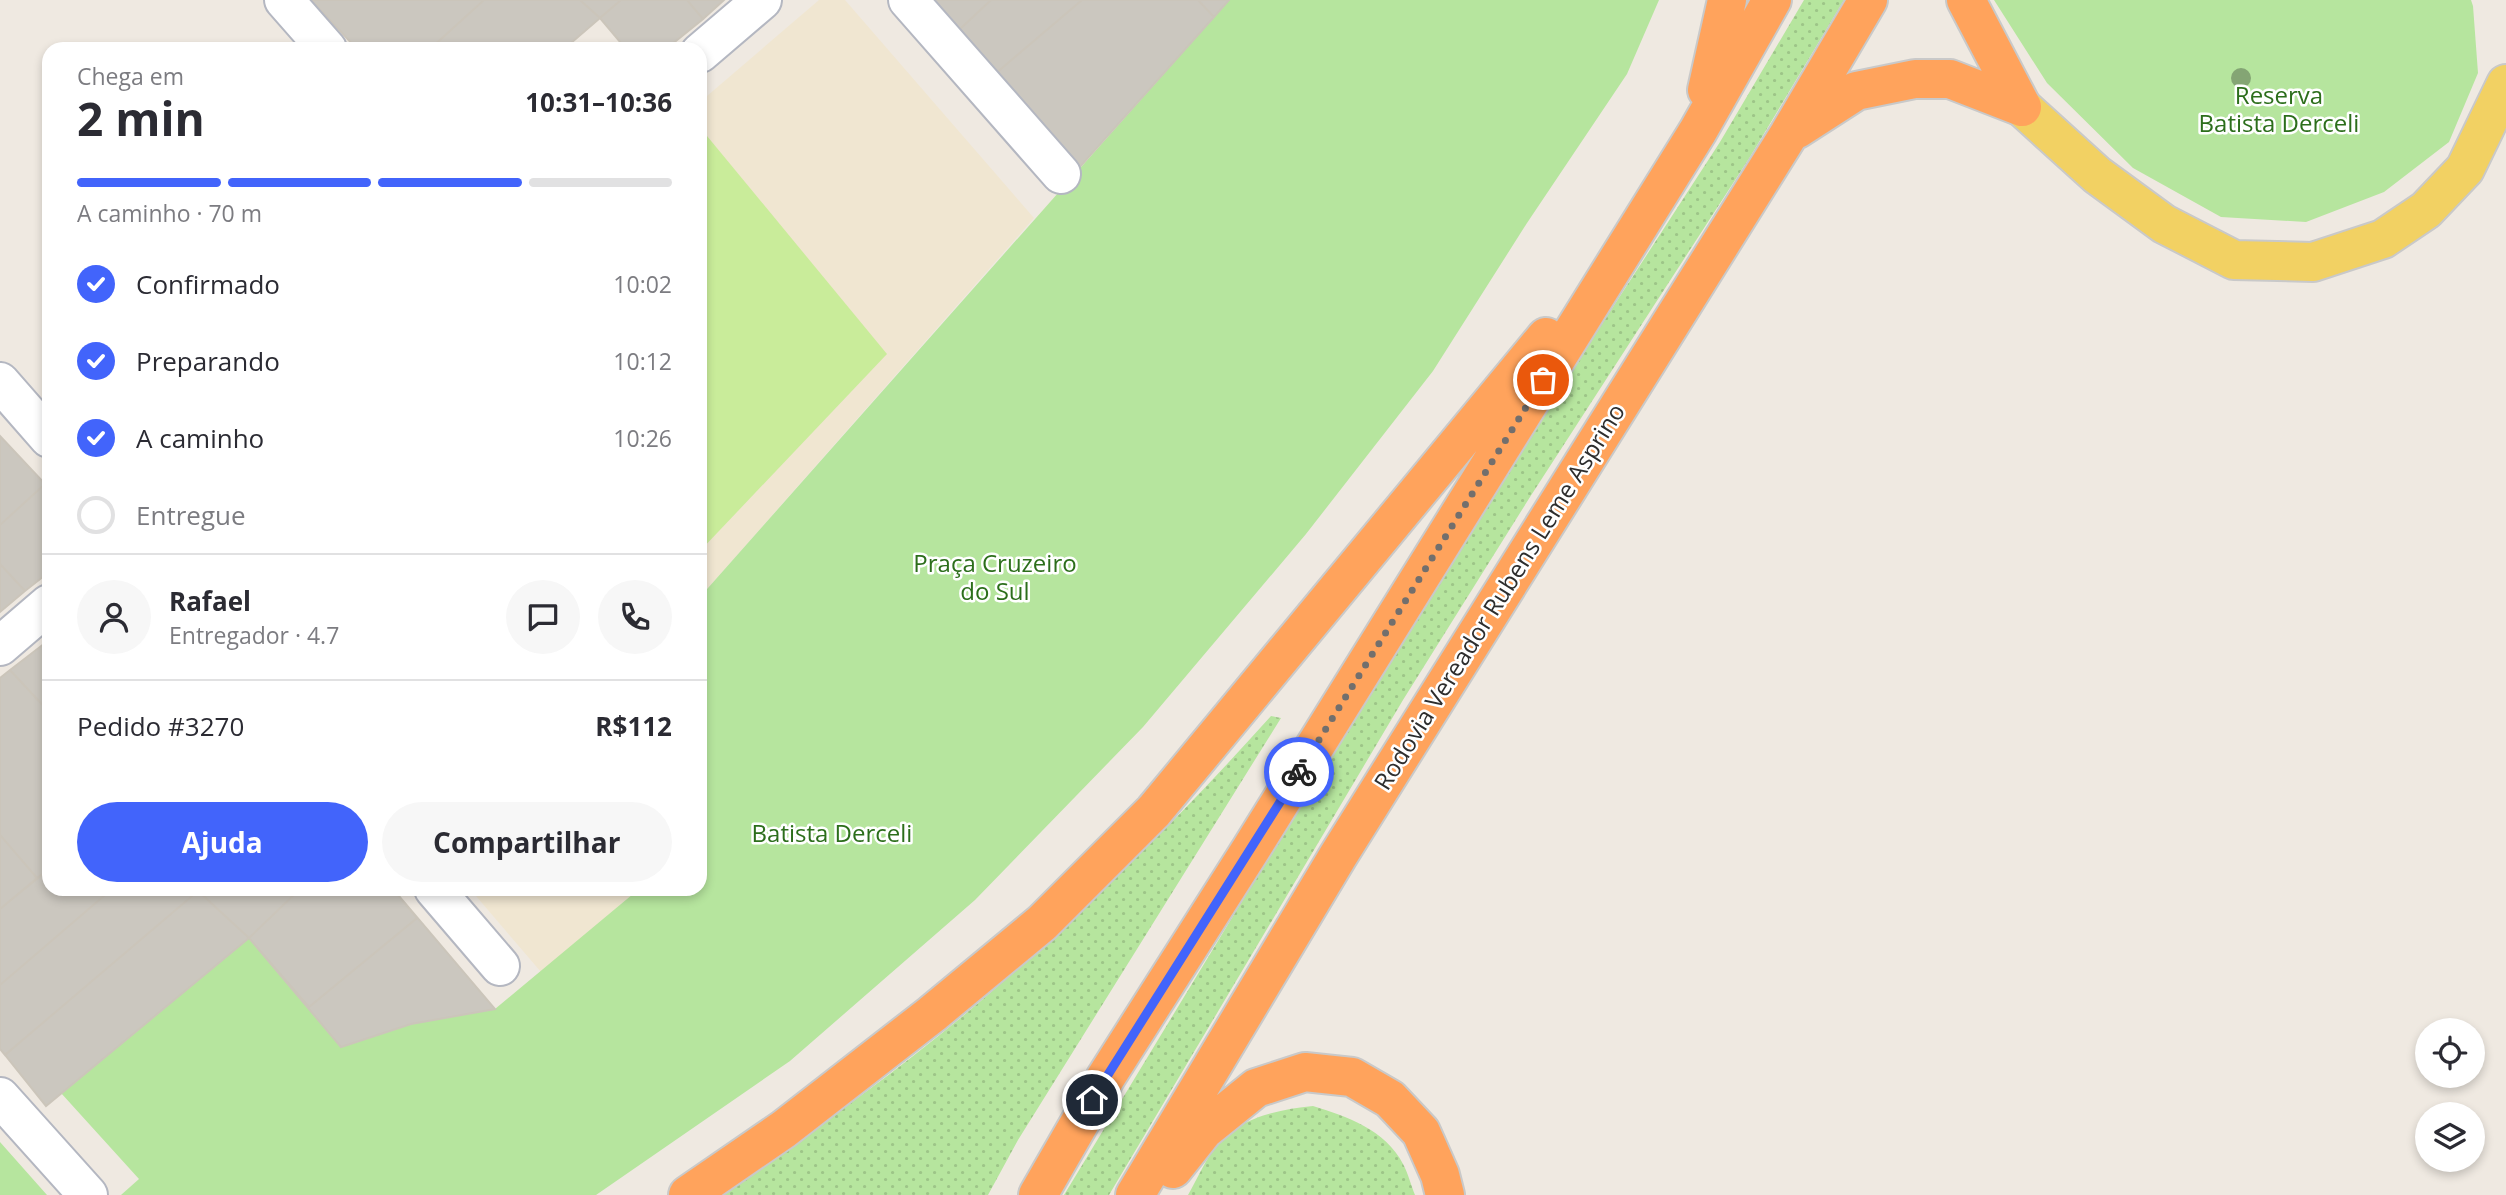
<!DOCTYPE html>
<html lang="pt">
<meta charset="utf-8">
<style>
body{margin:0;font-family:"Open Sans",sans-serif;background:#f7f7f7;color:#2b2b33;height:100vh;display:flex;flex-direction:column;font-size:26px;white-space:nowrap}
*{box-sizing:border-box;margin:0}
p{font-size:23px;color:#7c7c81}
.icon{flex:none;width:38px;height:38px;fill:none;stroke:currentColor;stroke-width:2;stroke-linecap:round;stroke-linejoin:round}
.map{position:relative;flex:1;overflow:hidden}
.drawer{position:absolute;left:42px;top:42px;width:665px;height:854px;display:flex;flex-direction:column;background:#fff;border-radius:21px;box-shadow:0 4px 10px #0003}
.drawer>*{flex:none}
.buttons{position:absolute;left:2415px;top:1018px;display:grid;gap:14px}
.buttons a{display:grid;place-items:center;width:70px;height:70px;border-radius:50%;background:#fff;box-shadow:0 4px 10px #0003;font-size:35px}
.pin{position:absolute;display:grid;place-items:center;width:60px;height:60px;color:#fff;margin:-30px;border:4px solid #fff;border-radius:50%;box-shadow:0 2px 7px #0007}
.courier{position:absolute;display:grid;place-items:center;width:70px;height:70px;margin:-35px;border:5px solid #4264fb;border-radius:50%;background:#fff;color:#222;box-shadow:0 2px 9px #0007}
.overview em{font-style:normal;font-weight:700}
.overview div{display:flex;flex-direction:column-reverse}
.overview{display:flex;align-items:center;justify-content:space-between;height:119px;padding:0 35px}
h1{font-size:46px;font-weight:700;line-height:52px}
.bar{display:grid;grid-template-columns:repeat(4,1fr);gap:10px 7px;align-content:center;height:84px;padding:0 35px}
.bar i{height:9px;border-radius:5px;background:#e1e1e2}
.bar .on{background:#4264fb}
.bar p{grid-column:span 4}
.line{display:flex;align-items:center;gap:18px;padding:0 35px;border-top:2px solid #e1e1e2}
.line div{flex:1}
.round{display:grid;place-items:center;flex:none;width:74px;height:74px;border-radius:37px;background:#f7f7f7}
ol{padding:0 35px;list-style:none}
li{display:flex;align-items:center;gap:21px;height:77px}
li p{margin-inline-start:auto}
li .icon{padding:7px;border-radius:50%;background:#4264fb;color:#fff;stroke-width:4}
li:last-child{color:#7c7c81}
li i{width:38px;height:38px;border:4px solid #e1e1e2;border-radius:50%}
.primary-button{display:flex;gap:14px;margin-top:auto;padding:14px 35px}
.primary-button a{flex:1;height:80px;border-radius:42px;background:#4264fb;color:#fff;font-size:28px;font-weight:700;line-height:80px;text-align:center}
.primary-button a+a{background:#f7f7f7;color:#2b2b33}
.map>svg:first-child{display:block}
.education{fill:#f0e6d1}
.grass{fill:url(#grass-dots)}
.park{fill:#b6e59e}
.pitch{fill:#c9ec9a}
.building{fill:#cbc7bf;stroke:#cbc5ba;stroke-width:2}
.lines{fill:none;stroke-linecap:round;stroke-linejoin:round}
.minor-casing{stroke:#b4b7c1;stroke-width:42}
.major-casing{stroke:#c9c9c9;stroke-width:42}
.highway-casing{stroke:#c9c9c9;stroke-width:42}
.minor{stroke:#fff;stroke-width:38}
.major{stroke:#f2d163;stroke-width:38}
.highway{stroke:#ffa35c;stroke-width:38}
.tree{fill:#84a574}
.done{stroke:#726f6d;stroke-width:7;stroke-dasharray:0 12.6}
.route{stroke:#4264fb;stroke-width:9}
.labels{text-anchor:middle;stroke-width:5;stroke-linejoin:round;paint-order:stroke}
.park-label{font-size:24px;fill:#2c6e1b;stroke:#fff}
.street-label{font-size:24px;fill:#2e2e2e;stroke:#fff}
</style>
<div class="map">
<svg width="2506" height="1195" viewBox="0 0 2506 1195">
<defs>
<pattern id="grass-dots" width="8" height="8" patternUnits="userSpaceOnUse" patternTransform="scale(1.75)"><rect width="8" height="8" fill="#b6e59e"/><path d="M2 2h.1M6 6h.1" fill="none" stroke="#9dc588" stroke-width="1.8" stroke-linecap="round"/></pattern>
</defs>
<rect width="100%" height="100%" fill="#efe9e1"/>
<path class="education" d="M819,0h26l189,218 -334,379v-495z
M470,889h169l-98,83z"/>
<path class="grass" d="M1804,0h40l-94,157 -220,340 -127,203 -294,495h-45l309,-510 129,-207 218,-336z
M1271,716l10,2 -263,422 -30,55h-265c91,-65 183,-129 267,-202 100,-86 193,-179 281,-277z
M1313,1106c33,10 73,24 90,58 5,9 8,21 12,31h-227c8,-14 15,-30 24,-43 23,-34 63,-42 101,-46z"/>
<path class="park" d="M1229,0h430l-32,74 -100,149 -94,148 -127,163 -163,193 -168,173 -185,161 -194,134h-475l18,-16 -78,-86 188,-155 162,86 84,-15 144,-120h61v-292z
M1994,0h477l2,6 5,67 -29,69 -65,50 -78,30 -85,-5 -88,-49 -86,-85z
M0,1142l47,53h-47z"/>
<path class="pitch" d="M707,136l180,218 -187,197v-410z"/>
<path class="building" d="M311,0h173l-54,49h-73z
M484,0h96l20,18 -36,31h-134z
M580,0h41l-21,18z
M621,0h66l16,19 -37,30h-40l-26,-31z
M687,0h37l-21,19z
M932,0h59l-32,30z
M991,0h91l-87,74 -36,-44z
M1082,0h116l16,17 -136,152 -83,-95z
M1198,0h31l-15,17z
M0,436l45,48 -45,41z
M45,484l4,5v83l-24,19 -25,-27v-39z
M0,564l25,27 -25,21z
M49,640v72l-39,-42z
M10,670l39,42v157l-12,9 -37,-43v-157z
M0,835l37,43 -37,31z
M49,869v20h63l-112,96v-76z
M112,889h84l2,2 -193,164 -5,-6v-64z
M196,889h104l-51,49z
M300,889h93l102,120 -84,15 -70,23 -92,-109z
M300,889h93l24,29 -108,89 -60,-69z
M198,891l51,47 -203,168 -41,-51z"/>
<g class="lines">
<g class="minor-casing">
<path id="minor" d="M284,0l43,49
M908,0l153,174
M700,53l62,-53
M0,382l49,56
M0,646l49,-42
M434,889l66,77
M0,1097l88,98"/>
</g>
<g class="major-casing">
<path id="major" d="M2022,107l75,68 67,49 70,36 79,2 70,-23 43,-29 39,-41 41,-85"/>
</g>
<g class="highway-casing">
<path id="highway" d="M1966,0l56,107
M1707,90l20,-90
M1797,129l59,-38 59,-12h35l72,28
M1173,1169l31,-39 52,-42 49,-16 47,5 38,22 31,33 19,43 5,20
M688,1195l96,-66 148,-115 110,-91 112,-112 392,-474
M1038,1195l68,-118 145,-228 447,-718 74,-131
M1135,1195l203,-339 451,-722 79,-134"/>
</g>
<use href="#minor" class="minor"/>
<use href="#major" class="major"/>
<use href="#highway" class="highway"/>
</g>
<circle class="tree" cx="2241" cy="78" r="10"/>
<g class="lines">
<path class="done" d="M1299,772l244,-392"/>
<path class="route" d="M1092,1100l207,-328"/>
</g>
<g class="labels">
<g class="park-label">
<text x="2279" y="104">Reserva<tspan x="2279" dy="28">Batista Derceli</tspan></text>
<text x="995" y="572">Praça Cruzeiro<tspan x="995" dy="28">do Sul</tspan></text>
<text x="832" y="842">Batista Derceli</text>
</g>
<g class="street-label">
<text transform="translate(1500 597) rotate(-58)" y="8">Rodovia Vereador Rubens Leme Asprino</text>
</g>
</g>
</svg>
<div class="buttons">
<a><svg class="icon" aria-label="locate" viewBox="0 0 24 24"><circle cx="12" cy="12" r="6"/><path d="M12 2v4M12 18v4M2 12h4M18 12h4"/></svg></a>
<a><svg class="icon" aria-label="layers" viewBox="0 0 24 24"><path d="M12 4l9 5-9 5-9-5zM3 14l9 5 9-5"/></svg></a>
</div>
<div class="pin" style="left:1543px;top:380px;background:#ea580c"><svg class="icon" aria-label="bag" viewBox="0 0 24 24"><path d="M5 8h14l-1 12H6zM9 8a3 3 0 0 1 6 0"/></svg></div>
<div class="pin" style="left:1092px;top:1100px;background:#1f2937"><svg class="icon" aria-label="home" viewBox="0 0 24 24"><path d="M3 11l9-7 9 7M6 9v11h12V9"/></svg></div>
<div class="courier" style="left:1299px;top:772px"><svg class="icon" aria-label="bike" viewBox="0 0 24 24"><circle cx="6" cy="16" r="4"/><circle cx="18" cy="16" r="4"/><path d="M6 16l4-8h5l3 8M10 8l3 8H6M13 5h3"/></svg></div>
<section class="drawer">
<div class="overview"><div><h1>2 min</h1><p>Chega em</p></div><em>10:31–10:36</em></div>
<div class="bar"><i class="on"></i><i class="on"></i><i class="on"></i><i></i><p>A caminho · 70 m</p></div>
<ol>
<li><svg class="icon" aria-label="check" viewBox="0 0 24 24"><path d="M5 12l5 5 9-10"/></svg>Confirmado<p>10:02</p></li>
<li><svg class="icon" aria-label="check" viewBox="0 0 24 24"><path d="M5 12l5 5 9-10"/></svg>Preparando<p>10:12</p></li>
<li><svg class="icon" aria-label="check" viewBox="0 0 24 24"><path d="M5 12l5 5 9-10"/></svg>A caminho<p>10:26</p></li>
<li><i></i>Entregue</li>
</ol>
<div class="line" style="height:126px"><a class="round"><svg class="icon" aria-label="person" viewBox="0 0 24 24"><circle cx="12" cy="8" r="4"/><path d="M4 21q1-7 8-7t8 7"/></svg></a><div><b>Rafael</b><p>Entregador · 4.7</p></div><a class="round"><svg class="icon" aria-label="chat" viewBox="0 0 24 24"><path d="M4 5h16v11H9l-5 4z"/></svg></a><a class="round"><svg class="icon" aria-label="phone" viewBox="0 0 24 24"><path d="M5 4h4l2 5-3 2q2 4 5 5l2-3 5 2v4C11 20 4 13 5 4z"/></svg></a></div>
<div class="line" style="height:91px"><div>Pedido #3270</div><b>R$112</b></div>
<div class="primary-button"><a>Ajuda</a><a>Compartilhar</a></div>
</section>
</div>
